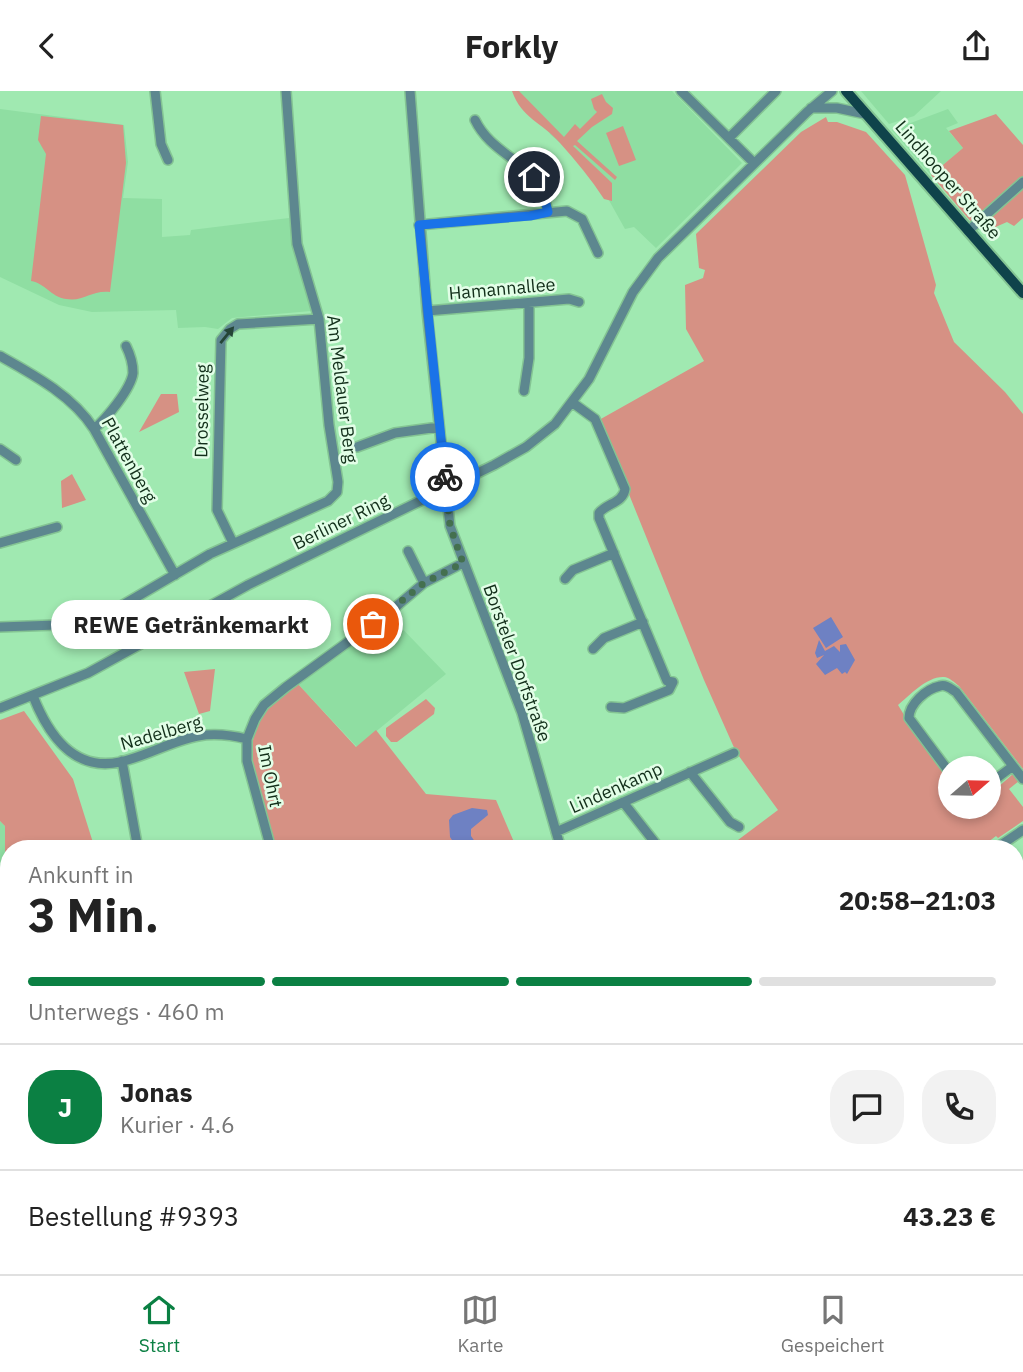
<!DOCTYPE html>
<html lang="de">
<meta charset="utf-8">
<style>
body{margin:0;font-family:"IBM Plex Sans",sans-serif;background:#f2f2f2;color:#222;height:100vh;display:flex;flex-direction:column;font-size:26px;white-space:nowrap}
*{box-sizing:border-box;margin:0}
p{font-size:23px;color:#767676}
.icon{flex:none;width:38px;height:38px;fill:none;stroke:currentColor;stroke-width:2;stroke-linecap:round;stroke-linejoin:round}
.map{position:relative;flex:1;overflow:hidden}
.details{position:absolute;left:0px;top:749px;width:1024px;height:434px;display:flex;flex-direction:column;background:#fff;border-radius:28px 28px 0 0;box-shadow:0 4px 10px #0003}
.details>*{flex:none}
.needle{width:46px;rotate:70deg}
.tools{position:absolute;left:938px;top:665px;display:grid;gap:14px}
.tools a{display:grid;place-items:center;width:63px;height:63px;border-radius:50%;background:#fff;box-shadow:0 4px 10px #0003;font-size:35px}
.pin{position:absolute;display:grid;place-items:center;width:60px;height:60px;color:#fff;margin:-30px;border:4px solid #fff;border-radius:50%;box-shadow:0 2px 7px #0007}
.courier{position:absolute;display:grid;place-items:center;width:70px;height:70px;margin:-35px;border:5px solid #1a73e8;border-radius:50%;background:#fff;color:#222;box-shadow:0 2px 9px #0007}
.bubble{position:absolute;height:49px;border-radius:24px;background:#fff;box-shadow:0 4px 10px #0003;font-size:23px;font-weight:700;line-height:49px;text-align:center}
.overview em{font-style:normal;font-weight:700}
.overview div{display:flex;flex-direction:column-reverse}
.overview{display:flex;align-items:center;justify-content:space-between;height:119px;padding:0 28px}
h1{font-size:46px;font-weight:700;line-height:52px}
.bar{display:grid;grid-template-columns:repeat(4,1fr);gap:10px 7px;align-content:center;height:84px;padding:0 28px}
.bar i{height:9px;border-radius:5px;background:#e0e0e0}
.bar .current{background:#0b8043}
.bar p{grid-column:span 4}
.line{display:flex;align-items:center;gap:18px;padding:0 28px;border-top:2px solid #e0e0e0}
.line div{flex:1}
.round{display:grid;place-items:center;flex:none;width:74px;height:74px;border-radius:28px;background:#f2f2f2}
header{display:flex;justify-content:space-between;align-items:center;height:91px;padding:0 28px;background:#fff;font-size:32px;font-weight:700}
.dock{display:flex;justify-content:space-around;align-items:center;height:98px;border-top:2px solid #e0e0e0;background:#fff;font-size:19px;color:#767676}
.dock a{display:grid;justify-items:center;gap:4px}
.dock .current{color:#0b8043}
.map>svg:first-child{display:block}
.built{fill:#8fdea2}
.green{fill:#d69184}
.water{fill:#6e81c3}
.lines{fill:none;stroke-linecap:round;stroke-linejoin:round}
.minor-casing{stroke:#84c493;stroke-width:12}
.major-casing{stroke:#84c493;stroke-width:14}
.minor{stroke:#5d878f;stroke-width:9}
.major{stroke:#0f434b;stroke-width:10}
.oneway{fill:#254537}
.done{stroke:#44704f;stroke-width:7;stroke-dasharray:0 12.6}
.route{stroke:#1a73e8;stroke-width:9}
.labels{text-anchor:middle;stroke-width:5;stroke-linejoin:round;paint-order:stroke}
.street-label{font-size:18px;fill:#122f1a;stroke:#e2fee7}
</style>
<header><svg class="icon" aria-label="back" viewBox="0 0 24 24"><path d="M15 5l-7 7 7 7"/></svg>Forkly<svg class="icon" aria-label="share" viewBox="0 0 24 24"><path d="M12 15V3M7 8l5-5 5 5M5 13v7h14v-7"/></svg></header>
<div class="map">
<svg width="1023" height="1183" viewBox="0 0 1023 1183">
<rect width="100%" height="100%" fill="#a0e9b1"/>
<path class="built" d="M518,0h154l70,72 -86,85 -22,-21 -9,2 -19,-34 -31,-39 -24,-21 -25,-30z
M861,0h80l-27,25 -25,8z
M0,18l124,16 4,37 -5,36 39,1v38l28,-2 1,-5 98,-12 22,93 -79,7 -14,11 -13,-2 -27,1 -2,-18 -84,2 -33,-7 -59,-28z
M948,18l10,14 -12,5 17,20 -32,27 -39,-45z
M391,526l55,57 -89,73 -59,-63z
M0,730l5,5v26l4,1v54h-3l3,58v300h342l7,9h-358z"/>
<path class="green" d="M512,0h7l45,46 11,-13 5,5 17,-17 -3,-3 -3,-10 11,-5 4,8 7,6 -1,6 -20,13 -15,14 40,36 -2,3 -40,-35 -2,1 39,37v18l-8,-2c-13,-20 -28,-38 -44,-56 -18,-21 -38,-24 -48,-52z
M996,23l27,31v33l-51,45 -41,-48 32,-27 -14,-17z
M41,25l82,9 3,38 -16,129c-19,-2 -26,10 -44,7 -15,-2 -21,-16 -35,-18l15,-127 -8,-14z
M826,26l2,5h9l29,10 39,43 31,110 -2,8 20,49 51,50 18,22v355l-64,-83c-4,-3 -10,-9 -15,-9 -17,-1 -35,19 -46,28l14,23 38,50v29h39v-12l24,-21 9,9 -3,-2 -10,8 14,18v14l-25,17 -2,-2 -17,13h-253l52,-39 -42,-58 -32,-72 -105,-260 105,-59 -18,-32 -1,-44 18,-7 2,-8 -6,-2 -3,-34 105,-102z
M623,35l13,34 -17,6 -13,-33z
M1023,97v30l-9,8 -7,-4 -16,7 -6,-7z
M161,303h16l2,18 -40,20z
M72,383l14,26 -24,8 -1,-27z
M215,578l-5,42 -11,3 -15,-42z
M298,593l58,63 20,-17 50,64 70,6 21,49h-242c-12,-44 -40,-103 -8,-142 8,-9 21,-16 31,-23z
M426,608l9,9 -1,6 -37,28h-6l-5,-6v-8z
M24,620l49,68 22,70h-86v4h-4v-27l-5,-5v-101z"/>
<path class="water" d="M831,526l12,20 -17,11 -13,-20z
M819,549l6,11 9,-5 6,6v-7l6,-1 9,16 -8,14 -2,-2 -3,2 -5,-6 -12,7 -9,-11 8,-9 -7,3 -2,-5z
M472,717l15,2 1,5 -17,14v7l9,13h-22l-8,-12 -1,-17 4,-5z"/>
<g class="lines">
<g class="minor-casing">
<path id="minor" d="M155,0l6,53 7,16
M410,0l17,220 23,215 72,187 39,136
M681,0l73,72
M811,17h26l28,6
M475,29c13,27 39,36 58,57 9,9 12,23 15,35
M729,47l47,-47
M419,134l148,-14 15,8 16,34
M968,140l55,-49
M427,220l142,-12 10,3
M0,265c34,19 73,40 94,73l81,146
M524,300l5,-33v-55
M573,312l22,16 30,70c-2,14 -18,14 -26,24v5l68,163 6,1 -4,8 -45,18 -13,-1
M94,338c12,-10 37,-40 39,-56 0,-9 -3,-19 -7,-27
M357,356l38,-14 44,-6
M0,358l16,11
M0,452l57,-16
M233,452l-16,-33 4,-170 9,-11 8,-5 81,-5
M408,460l16,32
M565,488l8,-9 41,-17
M0,536l56,-2 48,-9 106,-62 118,-53 9,-9 1,-10 -9,-57 -10,-106 -22,-75 -11,-153
M593,558l11,-11 39,-16
M33,605c15,38 40,76 87,66 27,-6 51,-21 78,-26 17,-3 33,-1 49,3
M0,617l88,-35 160,-88 246,-120 32,-18 29,-23 34,-45 44,-87 25,-34 149,-146 25,-21
M122,670l16,88
M690,681l40,50 9,5
M950,682l-41,-55c0,-14 17,-29 31,-32 6,-2 11,3 16,6l67,87
M989,693l24,-18
M623,711l37,47
M556,741l178,-79
M271,758l-24,-88v-22l8,-20 9,-14 22,-18 106,-77 32,-27 39,-20
M995,758l28,-19
M357,1174l6,9
M950,1174l8,9
M541,1183l5,-9
M724,1183l5,-9"/>
</g>
<g class="major-casing">
<path id="major" d="M846,0l177,202"/>
</g>
<use href="#minor" class="minor"/>
<use href="#major" class="major"/>
</g>
<defs><path id="oneway-solid" d="M-6-.8H1V-3.2L6.5 0L1 3.2V.8H-6Z" transform="scale(1.75)"/></defs>
<use class="oneway" href="#oneway-solid" transform="translate(227 244) rotate(-51)"/>
<g class="lines">
<path class="done" d="M373,533l51,-41 39,-20 -13,-37 -5,-49"/>
<path class="route" d="M445,386l-26,-252 111,-9 18,-4 -4,-16 -10,-19"/>
</g>
<g class="labels">
<g class="street-label">
<text transform="translate(948 89) rotate(49)" y="6">Lindhooper Straße</text>
<text transform="translate(502 198) rotate(-5)" y="6">Hamannallee</text>
<text transform="translate(342 298) rotate(83)" y="6">Am Meldauer Berg</text>
<text transform="translate(202 320) rotate(-89)" y="6">Drosselweg</text>
<text transform="translate(129 369) rotate(61)" y="6">Plattenberg</text>
<text transform="translate(341 431) rotate(-26)" y="6">Berliner Ring</text>
<text transform="translate(517 572) rotate(70)" y="6">Borsteler Dorfstraße</text>
<text transform="translate(161 642) rotate(-16)" y="6">Nadelberg</text>
<text transform="translate(270 685) rotate(79)" y="6">Im Ohrt</text>
<text transform="translate(616 697) rotate(-24)" y="6">Lindenkamp</text>
</g>
</g>
</svg>
<div class="tools">
<a><svg class="needle" viewBox="-14 -14 28 28"><path d="M0-13l5 13h-10z" fill="#e53935"/><path d="M0 13l5-13h-10z" fill="#767676"/></svg></a>
</div>
<div class="pin" style="left:373px;top:533px;background:#ea580c"><svg class="icon" aria-label="bag" viewBox="0 0 24 24"><path d="M5 8h14l-1 12H6zM9 8a3 3 0 0 1 6 0"/></svg></div>
<div class="pin" style="left:534px;top:86px;background:#1f2937"><svg class="icon" aria-label="home" viewBox="0 0 24 24"><path d="M3 11l9-7 9 7M6 9v11h12V9"/></svg></div>
<div class="courier" style="left:445px;top:386px"><svg class="icon" aria-label="bike" viewBox="0 0 24 24"><circle cx="6" cy="16" r="4"/><circle cx="18" cy="16" r="4"/><path d="M6 16l4-8h5l3 8M10 8l3 8H6M13 5h3"/></svg></div>
<div class="bubble" style="left:51px;top:509px;width:280px">REWE Getränkemarkt</div>
<section class="details">
<div class="overview"><div><h1>3 Min.</h1><p>Ankunft in</p></div><em>20:58–21:03</em></div>
<div class="bar"><i class="current"></i><i class="current"></i><i class="current"></i><i></i><p>Unterwegs · 460 m</p></div>
<div class="line" style="height:126px"><b class="round" style="background:#0b8043;color:#fff">J</b><div><b>Jonas</b><p>Kurier · 4.6</p></div><a class="round"><svg class="icon" aria-label="chat" viewBox="0 0 24 24"><path d="M4 5h16v11H9l-5 4z"/></svg></a><a class="round"><svg class="icon" aria-label="phone" viewBox="0 0 24 24"><path d="M5 4h4l2 5-3 2q2 4 5 5l2-3 5 2v4C11 20 4 13 5 4z"/></svg></a></div>
<div class="line" style="height:91px"><div>Bestellung #9393</div><b>43.23 €</b></div>
</section>
</div>
<nav class="dock">
<a class="current"><svg class="icon" aria-label="home" viewBox="0 0 24 24"><path d="M3 11l9-7 9 7M6 9v11h12V9"/></svg>Start</a>
<a><svg class="icon" aria-label="map" viewBox="0 0 24 24"><path d="M3 6l6-2 6 2 6-2v14l-6 2-6-2-6 2zM9 4v14M15 6v14"/></svg>Karte</a>
<a><svg class="icon" aria-label="saved" viewBox="0 0 24 24"><path d="M7 4h10v16l-5-4-5 4z"/></svg>Gespeichert</a>
</nav>
